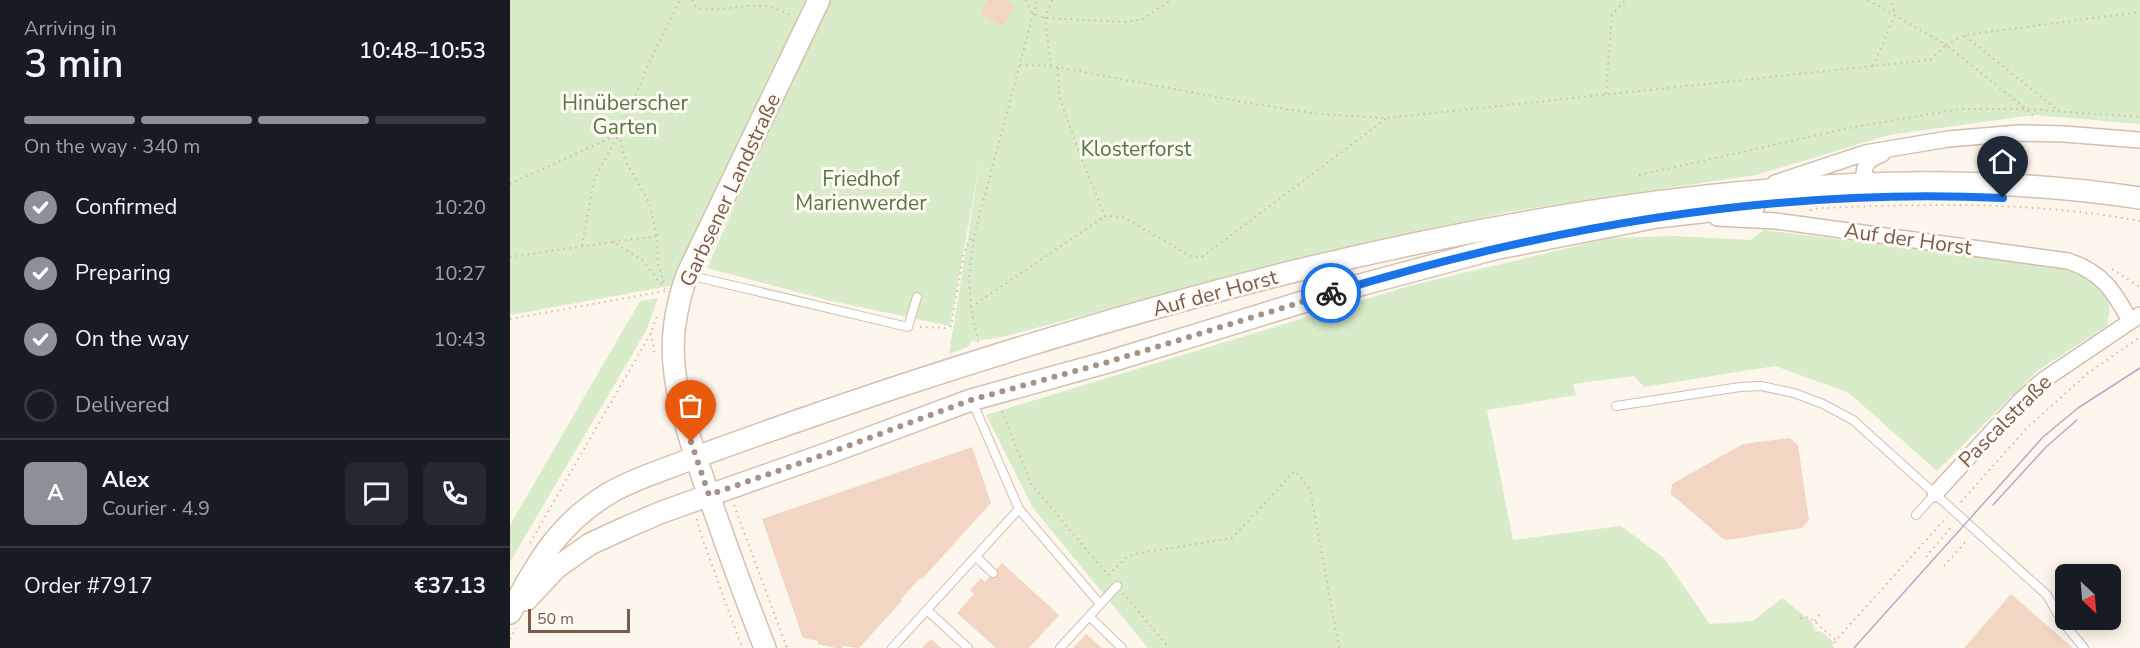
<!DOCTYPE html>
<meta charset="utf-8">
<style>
body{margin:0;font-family:"Nunito Sans",sans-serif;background:#242831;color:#f1f3f6;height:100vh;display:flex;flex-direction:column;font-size:22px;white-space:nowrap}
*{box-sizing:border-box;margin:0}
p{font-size:20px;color:#9ea1a6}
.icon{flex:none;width:33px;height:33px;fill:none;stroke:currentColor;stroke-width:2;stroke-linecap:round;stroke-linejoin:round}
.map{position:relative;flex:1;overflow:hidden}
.details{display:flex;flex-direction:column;background:#171b24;width:510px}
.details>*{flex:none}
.needle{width:39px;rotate:154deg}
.controls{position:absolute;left:1545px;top:564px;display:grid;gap:12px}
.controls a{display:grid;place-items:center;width:66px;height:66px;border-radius:9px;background:#171b24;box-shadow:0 3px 15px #0003;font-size:30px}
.scale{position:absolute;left:18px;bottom:15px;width:102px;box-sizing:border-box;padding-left:6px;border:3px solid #7a5c4d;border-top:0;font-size:16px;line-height:21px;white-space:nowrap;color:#7a5c4d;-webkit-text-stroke:4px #fffaf3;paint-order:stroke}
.pin{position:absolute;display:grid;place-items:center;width:51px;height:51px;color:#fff;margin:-62px -26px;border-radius:50% 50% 50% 0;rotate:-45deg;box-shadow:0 0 6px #0007}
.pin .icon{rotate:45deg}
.courier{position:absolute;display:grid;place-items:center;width:60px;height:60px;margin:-30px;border:4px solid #1a73e8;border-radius:50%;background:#fff;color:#222;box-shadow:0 2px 8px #0007}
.overview em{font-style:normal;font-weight:600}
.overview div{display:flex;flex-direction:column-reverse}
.overview{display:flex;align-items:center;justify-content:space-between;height:102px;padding:0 24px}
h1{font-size:39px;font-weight:600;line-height:45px}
.bar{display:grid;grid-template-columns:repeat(4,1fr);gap:9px 6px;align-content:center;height:72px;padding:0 24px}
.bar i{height:8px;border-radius:4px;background:#363941}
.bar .active{background:#8c9099}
.bar p{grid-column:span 4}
.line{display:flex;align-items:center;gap:15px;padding:0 24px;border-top:2px solid #363941}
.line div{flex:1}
.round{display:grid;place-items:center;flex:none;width:63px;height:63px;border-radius:9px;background:#242831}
ol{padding:0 24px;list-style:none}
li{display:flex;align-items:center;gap:18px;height:66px}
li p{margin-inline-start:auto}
li .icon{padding:6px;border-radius:50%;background:#8c9099;color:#fff;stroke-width:4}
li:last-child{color:#9ea1a6}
li i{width:33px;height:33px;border:3px solid #363941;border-radius:50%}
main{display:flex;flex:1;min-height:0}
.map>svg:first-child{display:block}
.green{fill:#d8ecc9}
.building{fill:#f3d5c3}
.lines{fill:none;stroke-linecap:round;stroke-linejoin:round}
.lane-casing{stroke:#d1beb0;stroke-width:10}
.street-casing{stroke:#d1beb0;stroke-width:18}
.secondary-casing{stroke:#d6c0b0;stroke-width:24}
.path{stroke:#d9b8a5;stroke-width:2;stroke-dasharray:1.5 4.5;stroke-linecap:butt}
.lane{stroke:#fff;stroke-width:8}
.street{stroke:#fff;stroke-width:15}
.secondary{stroke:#fff;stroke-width:21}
.tram{stroke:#b9a8c9;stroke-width:1.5}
.done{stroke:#a89285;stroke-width:6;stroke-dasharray:0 10.8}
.route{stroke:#1a73e8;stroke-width:8}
.labels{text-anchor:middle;stroke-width:6;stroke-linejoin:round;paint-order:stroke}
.park-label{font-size:21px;fill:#537a41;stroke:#fffaf3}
.street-label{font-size:21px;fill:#7a5c4d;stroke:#fffaf3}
</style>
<main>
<section class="details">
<div class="overview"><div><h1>3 min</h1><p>Arriving in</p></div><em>10:48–10:53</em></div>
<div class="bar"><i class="active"></i><i class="active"></i><i class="active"></i><i></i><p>On the way · 340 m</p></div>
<ol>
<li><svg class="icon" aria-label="check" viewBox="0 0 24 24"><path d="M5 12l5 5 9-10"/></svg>Confirmed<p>10:20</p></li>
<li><svg class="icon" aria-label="check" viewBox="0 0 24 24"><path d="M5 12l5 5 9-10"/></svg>Preparing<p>10:27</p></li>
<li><svg class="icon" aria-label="check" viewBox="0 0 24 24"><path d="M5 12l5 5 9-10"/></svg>On the way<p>10:43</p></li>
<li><i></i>Delivered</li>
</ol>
<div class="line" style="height:108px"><b class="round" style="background:#8c9099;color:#fff">A</b><div><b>Alex</b><p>Courier · 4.9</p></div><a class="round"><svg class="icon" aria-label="chat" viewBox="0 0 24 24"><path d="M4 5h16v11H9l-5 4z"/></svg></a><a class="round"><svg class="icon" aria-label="phone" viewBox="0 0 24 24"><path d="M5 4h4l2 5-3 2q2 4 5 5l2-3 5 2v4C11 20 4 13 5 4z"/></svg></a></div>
<div class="line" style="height:78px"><div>Order #7917</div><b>€37.13</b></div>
</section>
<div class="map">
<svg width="1630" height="648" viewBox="0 0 1630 648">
<rect width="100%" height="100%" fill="#fdf6ec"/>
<path class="green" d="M0,0h296l-131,285 -165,30z
M317,0h1313v124l-106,-9 -145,20 -133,40 -243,36 -97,21 -162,39 -256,67 -26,3 -4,6 -19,7 32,-198 -31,170 -119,-25 -124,-33 96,-219z
M1254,230l285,35 33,7 14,12 11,13 3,13 -3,16 -70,45 -100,100 -88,-78 -74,-27 -131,21 -10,-11 -61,8 3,11 -89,15 26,130 108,-14 43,32 46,66 43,-3 29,-23 30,24 3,9 7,1 12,11 -4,5h-682l-115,-140 -47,-93 423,-129 201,-48 64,-2 76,4z
M148,298l-12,33 -136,231v-37l130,-224z"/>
<path class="building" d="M477,0h23l-2,3 6,3 -10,20 -24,-12z
M1280,438l8,7 11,75 -7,8 -75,12 -5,-2 -51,-44 1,-10 71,-40z
M462,447l19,56 -69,76 -2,-1 -20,22 2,1 -43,47 -17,-2v2h-6l-18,-4v-3l-15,-3 -41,-119z
M492,563l57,52 -30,33h-33l-39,-35 17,-19 -4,-4 11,-12 4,4z
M1501,594l62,54h-109z
M576,634l16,14h-29z
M421,639l10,9h-19z"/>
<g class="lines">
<g class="lane-casing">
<path id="lane" d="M178,275l220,52 9,-30
M462,401l47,108 81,95
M1106,406l124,-19 21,-1 33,7 29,11 30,16 194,175 14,25 23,28
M1406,515l19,-21
M466,557l17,16
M417,610l41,38
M579,616l33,32
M382,648l127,-139
M550,648l57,-62"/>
</g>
<g class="street-casing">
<path id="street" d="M1265,183l90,-30 83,-14 71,-6 45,1 76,6
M1361,183l-7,-9c1,-13 7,-15 18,-20
M1207,218l59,3 292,40c34,11 46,30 62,60
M1425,494l85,-93 22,-20 98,-66"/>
</g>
<g class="secondary-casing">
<path id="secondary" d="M16,600l30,-32 34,-24 37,-17 35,-15 164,-58 145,-54 137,-38 237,-73 149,-40 163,-32 97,-11
M0,613c28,-51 47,-88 98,-119 24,-15 54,-23 80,-34 68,-25 137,-49 206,-72 264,-87 535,-161 812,-192 147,-16 287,-20 434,2
M255,648c-20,-51 -39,-103 -57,-155 -14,-42 -30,-84 -34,-128 -3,-30 3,-62 13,-90l132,-275"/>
</g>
<path class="path" d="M182,0l5,8c25,5 50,-6 74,-1 7,2 15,6 22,9
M516,0l7,14 12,4 81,4 17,-3 28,-19
M1358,0l78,45 19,-10 175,-23
M1455,36l94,75
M510,65l31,1 198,37 69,11 69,4 543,-58 16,-15 80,64 9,9
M541,66l-6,-48 7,-18
M1363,66l22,-51 -5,-15
M548,68l1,27 19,55 27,66 18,1 68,39 11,1 185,-139
M1096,94l6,-79 14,-15
M109,134l6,26 24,42 8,34 1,27 7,24
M1129,175l215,-48 106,-18h66l114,8
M0,184l109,-50 28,-66 33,-68
M1300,210l10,-2c106,-4 215,-7 320,13
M103,242l44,-6
M72,246l12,-66 25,-46
M0,257l103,-15 29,18 23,29
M1602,269l28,18
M461,307l134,-91
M0,319l155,-28
M410,327l25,1 6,-2 13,-73 9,-19
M141,333l4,23
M468,342l-7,-35 -2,-31 6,-44 62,-232
M492,411l29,73 77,91
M1451,502l66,-74 61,-55 52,-36
M224,505l53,143
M187,519l2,10 43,119
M20,543l121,-210 6,-17
M1416,557l27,-32
M1434,566l24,-27
M598,575l19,-18 8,-3 97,-16 63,-67 15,18 29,159
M613,593l46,55
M1290,618l9,-1 27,23
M1305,621l5,-7
M0,639l6,-11
M1322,648l4,-8 111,-123"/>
<use href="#lane" class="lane"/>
<use href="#street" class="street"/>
<use href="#secondary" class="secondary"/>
<path class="tram" d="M1483,505l53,-58 31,-27
M1344,648l189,-211 35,-29 62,-40"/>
</g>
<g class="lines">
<path class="done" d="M181,442l18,53 117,-41 145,-54 137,-38 223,-69"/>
<path class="route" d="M821,293c217,-66 445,-106 672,-95"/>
</g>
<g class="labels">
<g class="park-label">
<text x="115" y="110">Hinüberscher<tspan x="115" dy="24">Garten</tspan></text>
<text x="626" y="156">Klosterforst</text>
<text x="351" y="186">Friedhof<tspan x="351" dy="24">Marienwerder</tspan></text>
</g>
<g class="street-label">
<text transform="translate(220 190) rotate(-65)" y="7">Garbsener Landstraße</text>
<text transform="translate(1398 239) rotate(8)" y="7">Auf der Horst</text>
<text transform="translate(705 293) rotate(-15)" y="7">Auf der Horst</text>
<text transform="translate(1495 421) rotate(-45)" y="7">Pascalstraße</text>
</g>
</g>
</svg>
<div class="controls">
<a><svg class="needle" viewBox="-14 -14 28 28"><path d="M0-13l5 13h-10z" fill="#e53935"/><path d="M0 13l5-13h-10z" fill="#9ea1a6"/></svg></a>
</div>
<div class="scale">50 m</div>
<div class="pin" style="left:181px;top:442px;background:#ea580c"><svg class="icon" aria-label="bag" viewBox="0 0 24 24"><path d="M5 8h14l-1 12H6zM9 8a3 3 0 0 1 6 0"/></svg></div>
<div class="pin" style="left:1493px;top:198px;background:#1f2937"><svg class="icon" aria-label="home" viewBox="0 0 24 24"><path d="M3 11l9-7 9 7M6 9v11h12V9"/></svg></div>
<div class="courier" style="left:821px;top:293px"><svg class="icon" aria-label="bike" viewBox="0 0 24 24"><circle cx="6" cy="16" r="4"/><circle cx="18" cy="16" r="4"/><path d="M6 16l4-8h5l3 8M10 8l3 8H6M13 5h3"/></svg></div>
</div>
</main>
